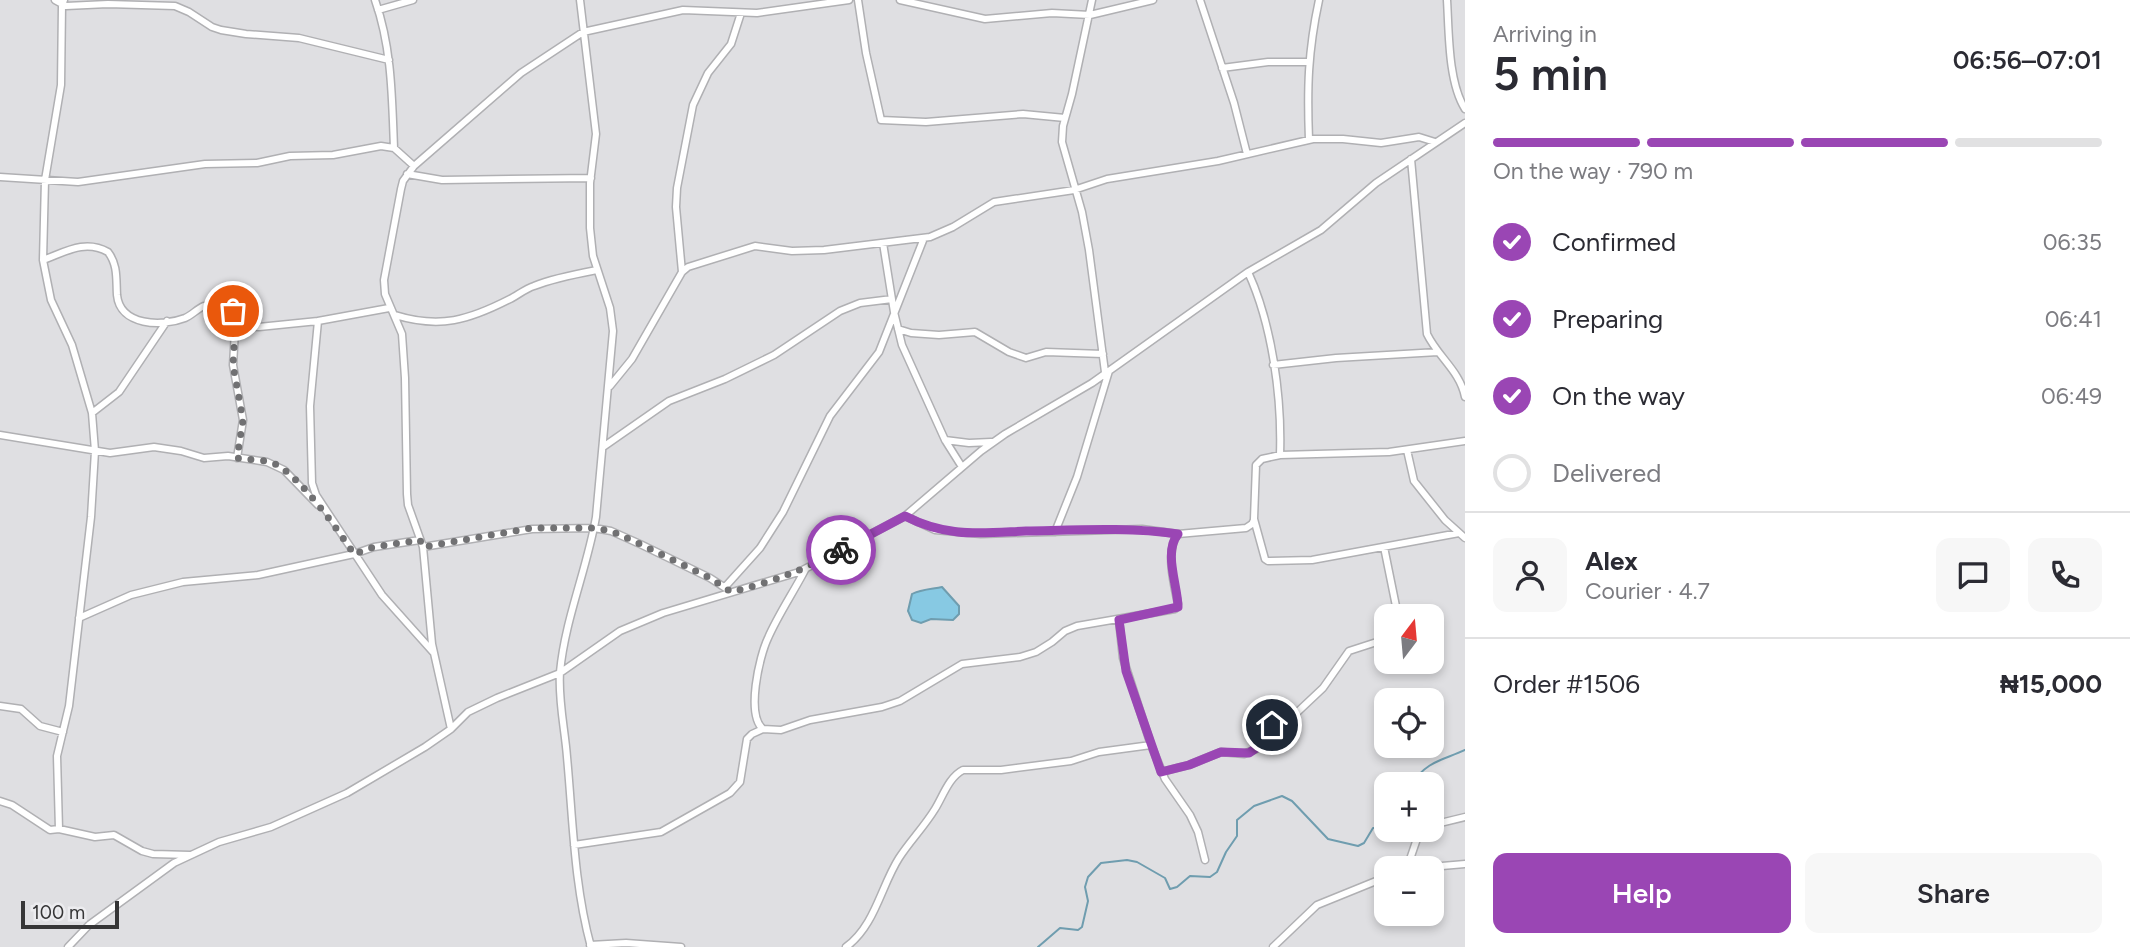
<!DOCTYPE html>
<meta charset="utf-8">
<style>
body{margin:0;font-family:Figtree,sans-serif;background:#f7f7f7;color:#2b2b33;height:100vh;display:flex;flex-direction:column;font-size:26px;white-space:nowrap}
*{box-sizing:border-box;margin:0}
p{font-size:23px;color:#7c7c81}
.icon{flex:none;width:38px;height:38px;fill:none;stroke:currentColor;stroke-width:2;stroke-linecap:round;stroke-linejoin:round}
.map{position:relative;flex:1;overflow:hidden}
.details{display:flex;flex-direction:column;background:#fff;width:665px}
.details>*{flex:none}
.needle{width:46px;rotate:16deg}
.controls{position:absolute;left:1374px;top:604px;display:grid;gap:14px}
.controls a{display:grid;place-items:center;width:70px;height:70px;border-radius:14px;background:#fff;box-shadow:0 4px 10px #0003;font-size:35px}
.scale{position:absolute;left:21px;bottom:18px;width:98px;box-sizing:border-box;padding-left:7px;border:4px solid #363637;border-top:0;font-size:19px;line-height:24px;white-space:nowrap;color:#363637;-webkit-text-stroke:5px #ececef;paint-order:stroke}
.pin{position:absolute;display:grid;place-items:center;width:60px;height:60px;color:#fff;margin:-30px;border:4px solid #fff;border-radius:50%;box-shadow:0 2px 7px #0007}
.courier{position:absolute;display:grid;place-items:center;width:70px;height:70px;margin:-35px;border:5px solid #9a46b4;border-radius:50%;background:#fff;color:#222;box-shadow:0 2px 9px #0007}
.overview em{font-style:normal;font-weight:600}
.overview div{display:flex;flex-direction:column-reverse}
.overview{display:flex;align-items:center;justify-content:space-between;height:119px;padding:0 28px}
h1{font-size:46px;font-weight:600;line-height:52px}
.bar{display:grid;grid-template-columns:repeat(4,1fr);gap:10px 7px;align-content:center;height:84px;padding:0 28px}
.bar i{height:9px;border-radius:5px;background:#e1e1e2}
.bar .on{background:#9a46b4}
.bar p{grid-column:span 4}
.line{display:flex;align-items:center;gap:18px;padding:0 28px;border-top:2px solid #e1e1e2}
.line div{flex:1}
.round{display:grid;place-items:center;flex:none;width:74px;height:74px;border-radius:14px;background:#f7f7f7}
ol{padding:0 28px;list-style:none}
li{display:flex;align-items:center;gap:21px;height:77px}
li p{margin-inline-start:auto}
li .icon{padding:7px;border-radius:50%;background:#9a46b4;color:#fff;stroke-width:4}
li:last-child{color:#7c7c81}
li i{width:38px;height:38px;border:4px solid #e1e1e2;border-radius:50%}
.cta{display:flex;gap:14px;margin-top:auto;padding:14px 28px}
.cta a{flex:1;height:80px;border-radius:14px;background:#9a46b4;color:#fff;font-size:28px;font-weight:600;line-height:80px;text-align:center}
.cta a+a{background:#f7f7f7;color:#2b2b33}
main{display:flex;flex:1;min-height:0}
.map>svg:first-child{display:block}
.water{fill:#87c9e3;stroke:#6f9daf;stroke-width:2}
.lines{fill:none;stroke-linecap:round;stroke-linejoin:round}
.stream{stroke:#6f9daf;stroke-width:2}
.minor-casing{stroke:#b0b0b3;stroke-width:9}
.minor{stroke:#fff;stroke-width:6}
.done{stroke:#717173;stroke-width:7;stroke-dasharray:0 12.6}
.route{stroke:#9a46b4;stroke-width:9}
</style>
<main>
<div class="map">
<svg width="1465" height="947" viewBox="0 0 1465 947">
<rect width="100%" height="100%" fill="#dfdfe2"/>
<path class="water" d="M942,587l17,19v8l-6,6 -22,-1 -10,4 -9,-3 -4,-9 4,-17c9,-5 20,-5 30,-7z"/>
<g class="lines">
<path class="stream" d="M1412,784c14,-23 32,-24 53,-34
M1038,947l22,-19 18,2 4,-3 6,-26 -3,-14 3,-10 13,-14 26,-3 10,2 28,16 5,11 7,-2 13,-11 20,1 7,-5 9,-20 11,-16v-16l17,-14 28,-10 10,5 36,38 30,7 6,-3 9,-15h9l4,-2"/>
<g class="minor-casing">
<path id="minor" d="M55,0l11,6 42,-2 67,2 14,6 23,15 9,3 25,4 53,4 90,22
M375,0c17,48 17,98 19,148
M580,0l16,134 -6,49v45l3,28 17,52 3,23 -17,186c-9,52 -31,102 -36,155 -2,28 5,58 7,85 6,64 7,128 24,190
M858,0l8,53 15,67 45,2 97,-8 42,4
M900,0l85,19 67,-6 38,2 63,-15
M1092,0l-20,94 -9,32 -1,16 20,70 7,38 16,122
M1200,0l34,103 13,51
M1447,0c2,32 1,82 18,109
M378,10l35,-10
M1222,68l46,-6h41
M1309,140c-2,-52 -1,-89 10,-140
M1411,159l16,175c11,23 33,37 38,63
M407,174l35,6 149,-2
M0,177l78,5 127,-18 52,-1 33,-7 43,-1 48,-9 13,2 20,18
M883,243l11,69 8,33 43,95 17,27
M43,260c22,-8 42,-21 65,-8 10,13 8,27 9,43 3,31 45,32 68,23 7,-3 12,-9 19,-12l29,5 3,3 -3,51 10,55 -6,38
M682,272l-6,-65 1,-19 16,-83 15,-32 23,-29 10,-31
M1248,272c24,52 34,125 32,183
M389,308l-71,13 -8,85 2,77 4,12 66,100 51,57
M395,315c45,14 74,5 115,-16 8,-4 15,-10 24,-13 20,-8 42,-12 63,-16
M235,326l24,1 59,-6
M898,329l13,4 28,2 36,-3 34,20 17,6 20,-6 57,2
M1273,365l63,-7 102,-6
M610,386l22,-27 50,-87 6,-5 67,-21 37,5 32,-1 106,-13 23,-10 41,-25 80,-12 33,-11 111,-18 95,-22h30l38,4 38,-6 16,5
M92,413l27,-21 48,-71
M0,435l110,18 44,-6 27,4 23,7 24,-2 39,6 17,8 34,35
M945,440l24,3 22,-1
M603,447l66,-46 56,-22 49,-24 66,-44 20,-8 32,-4
M1407,450l7,31 31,39 20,18
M905,516l30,14 46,4 161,-5 36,5 68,-6 6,-4 2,-4
M1055,532l22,-55 32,-106
M1459,533l-147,27 -44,1 -3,-2 -11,-40 2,-54 6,-6 18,-4 109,-3 76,-11
M423,547l109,-18 62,-1 17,3 29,13 70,34 17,11
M1384,547l14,69
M725,587l35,-39 23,-36 47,-96 49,-64 45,-114
M79,618l52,-23 52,-13 75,-7 96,-21 20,-7 46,-7
M1119,620l4,38 28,87 14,34 25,36 8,17 7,28
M0,706l21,3 19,17 23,6
M451,729l-19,-85 -9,-97 -15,-42 -1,-11 -2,-116 -3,-44 -17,-40 -1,-14 17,-91 2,-8 11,-15 107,-93 62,-41 100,-22 74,3 92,-13
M763,729c-17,-14 -4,-72 5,-91 10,-23 25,-45 37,-68
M1161,772l28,-7 32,-13 23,2 12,-5 16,-24 17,-5 34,-32 26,-37 37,-12
M0,801l12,4 38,25 9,-1 36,8 19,-2 28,16 11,3 37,1
M1432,825l33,-8
M59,829l-2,-73 12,-50 22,-189 4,-66 -3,-38 -20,-68 -21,-45 -8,-40 2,-80 16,-95 1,-80 2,-5
M574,845l87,-13 69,-39 10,-11 7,-43 5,-5 11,-5 18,1 29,-10 72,-13 18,-6 62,-37 58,-7 16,-5 16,-10 13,-11 12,-5 98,-17 3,-5c-4,-19 -13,-54 0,-70
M1407,868l13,-38
M1419,868l46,-4
M590,945l36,-2 55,4
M68,947l21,-22 85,-62 45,-21 52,-15 76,-34 78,-46 26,-18 17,-17 29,-14 63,-25 60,-42 43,-18 136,-41 106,-56 76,-65 24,-17 87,-51 156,-111 73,-42 55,-47 89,-60
M846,947c29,-21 35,-61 53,-89 11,-17 25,-31 36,-49 8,-13 14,-32 28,-39h38l70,-9 28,-9 52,-7
M1273,947l44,-42 69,-28"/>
</g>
<use href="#minor" class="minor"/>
</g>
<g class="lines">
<path class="done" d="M233,311l3,3 -3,51 10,55 -6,38c12,2 27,1 38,6 25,12 63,66 79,90l20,-7 46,-7 3,7 109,-19h62l17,3 29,13 70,34 21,14c44,-11 70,-21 110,-42"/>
<path class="route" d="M841,550l64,-34c42,22 76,17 121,15 51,-1 103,-4 152,3 -15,18 0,52 0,73l-59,13 7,51 35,101 28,-7 32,-13 28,1 13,-9 10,-19"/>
</g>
</svg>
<div class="controls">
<a><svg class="needle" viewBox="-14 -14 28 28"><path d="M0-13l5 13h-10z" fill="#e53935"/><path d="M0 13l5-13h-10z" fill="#7c7c81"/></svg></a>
<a><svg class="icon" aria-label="locate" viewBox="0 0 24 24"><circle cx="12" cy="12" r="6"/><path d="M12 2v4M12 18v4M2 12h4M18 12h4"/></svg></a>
<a>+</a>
<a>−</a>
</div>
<div class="scale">100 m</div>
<div class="pin" style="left:233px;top:311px;background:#ea580c"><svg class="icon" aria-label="bag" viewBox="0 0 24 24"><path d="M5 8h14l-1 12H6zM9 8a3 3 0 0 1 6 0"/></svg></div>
<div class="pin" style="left:1272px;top:725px;background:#1f2937"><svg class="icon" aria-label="home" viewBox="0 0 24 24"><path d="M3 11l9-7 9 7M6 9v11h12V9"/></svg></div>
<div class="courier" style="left:841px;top:550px"><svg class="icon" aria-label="bike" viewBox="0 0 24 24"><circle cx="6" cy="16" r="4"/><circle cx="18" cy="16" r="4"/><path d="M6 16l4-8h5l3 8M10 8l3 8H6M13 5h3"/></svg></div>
</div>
<section class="details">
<div class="overview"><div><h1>5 min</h1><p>Arriving in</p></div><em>06:56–07:01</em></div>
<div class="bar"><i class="on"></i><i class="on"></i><i class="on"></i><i></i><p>On the way · 790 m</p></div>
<ol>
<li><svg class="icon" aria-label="check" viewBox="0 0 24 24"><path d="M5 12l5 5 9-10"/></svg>Confirmed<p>06:35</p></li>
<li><svg class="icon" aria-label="check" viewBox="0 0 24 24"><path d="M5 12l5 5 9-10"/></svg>Preparing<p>06:41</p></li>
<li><svg class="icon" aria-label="check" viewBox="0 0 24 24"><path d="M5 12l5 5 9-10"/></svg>On the way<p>06:49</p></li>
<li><i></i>Delivered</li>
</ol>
<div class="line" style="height:126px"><a class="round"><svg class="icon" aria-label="person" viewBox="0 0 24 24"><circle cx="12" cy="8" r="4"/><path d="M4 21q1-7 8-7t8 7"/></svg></a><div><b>Alex</b><p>Courier · 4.7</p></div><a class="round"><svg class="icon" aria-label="chat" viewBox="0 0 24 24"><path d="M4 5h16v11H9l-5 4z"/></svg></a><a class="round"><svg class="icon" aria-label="phone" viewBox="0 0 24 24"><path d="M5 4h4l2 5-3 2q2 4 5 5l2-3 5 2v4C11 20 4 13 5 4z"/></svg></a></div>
<div class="line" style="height:91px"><div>Order #1506</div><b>₦15,000</b></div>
<div class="cta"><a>Help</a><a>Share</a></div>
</section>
</main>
